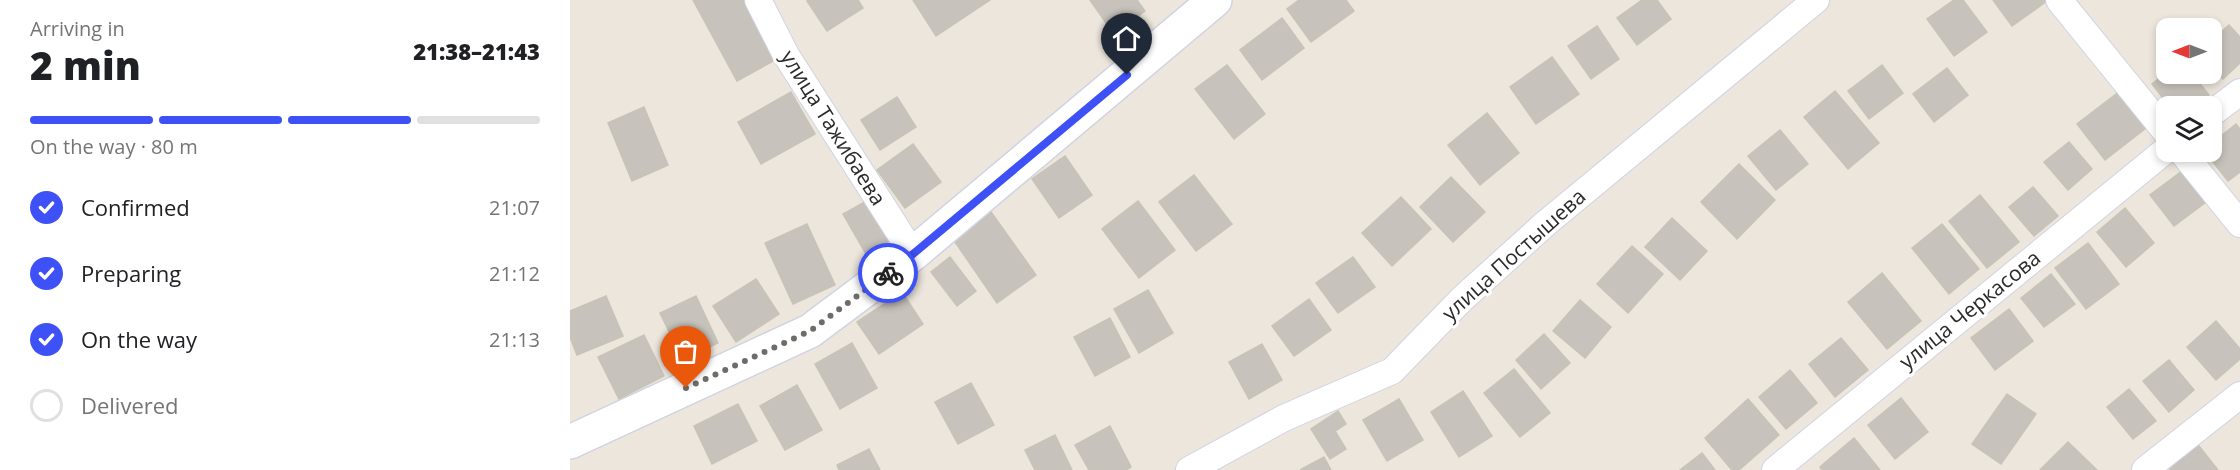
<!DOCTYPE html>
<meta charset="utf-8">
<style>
body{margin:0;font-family:"Open Sans",sans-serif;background:#f2f2f2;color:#202124;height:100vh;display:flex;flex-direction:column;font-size:22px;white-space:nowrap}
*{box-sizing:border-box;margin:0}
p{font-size:20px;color:#757577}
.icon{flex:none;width:33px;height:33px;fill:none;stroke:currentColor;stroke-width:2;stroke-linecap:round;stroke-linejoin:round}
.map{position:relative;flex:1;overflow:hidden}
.side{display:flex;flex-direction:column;background:#fff;width:570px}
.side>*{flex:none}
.needle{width:39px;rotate:270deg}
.tools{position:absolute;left:1586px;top:18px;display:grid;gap:12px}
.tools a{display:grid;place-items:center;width:66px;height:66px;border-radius:12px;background:#fff;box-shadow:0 3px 9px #0003;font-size:30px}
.pin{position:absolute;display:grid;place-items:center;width:51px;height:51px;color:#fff;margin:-62px -26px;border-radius:50% 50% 50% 0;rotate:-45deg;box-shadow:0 0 6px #0007}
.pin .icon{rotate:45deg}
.courier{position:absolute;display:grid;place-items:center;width:60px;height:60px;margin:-30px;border:4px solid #3e51f7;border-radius:50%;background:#fff;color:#222;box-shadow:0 2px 8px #0007}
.head em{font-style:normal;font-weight:800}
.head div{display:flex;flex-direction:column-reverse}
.head{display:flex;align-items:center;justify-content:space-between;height:102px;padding:0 30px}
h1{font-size:39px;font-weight:800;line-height:45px}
.bar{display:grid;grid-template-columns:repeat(4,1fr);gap:9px 6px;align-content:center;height:72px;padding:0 30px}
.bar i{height:8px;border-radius:4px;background:#e0e0e0}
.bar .on{background:#3e51f7}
.bar p{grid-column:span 4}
ol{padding:0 30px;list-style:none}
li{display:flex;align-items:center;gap:18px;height:66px}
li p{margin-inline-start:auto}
li .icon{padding:6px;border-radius:50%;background:#3e51f7;color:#fff;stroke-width:4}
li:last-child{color:#757577}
li i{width:33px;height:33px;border:3px solid #e0e0e0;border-radius:50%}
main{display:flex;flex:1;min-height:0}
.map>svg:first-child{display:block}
.building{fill:#c7c3bc;stroke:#c7c3b6;stroke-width:1.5}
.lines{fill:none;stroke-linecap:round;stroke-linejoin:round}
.street-casing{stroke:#d1d3e3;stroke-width:28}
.secondary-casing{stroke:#d1d3e3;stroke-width:36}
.street{stroke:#fff;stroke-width:26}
.secondary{stroke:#fff;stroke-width:33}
.done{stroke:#6e6c68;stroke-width:6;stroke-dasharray:0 10.8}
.route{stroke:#3e51f7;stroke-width:8}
.labels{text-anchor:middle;stroke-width:6;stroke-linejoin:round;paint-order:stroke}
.street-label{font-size:21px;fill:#2a2a2a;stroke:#fff}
</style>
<main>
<section class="side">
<div class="head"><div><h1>2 min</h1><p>Arriving in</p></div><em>21:38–21:43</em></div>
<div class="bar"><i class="on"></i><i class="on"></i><i class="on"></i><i></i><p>On the way · 80 m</p></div>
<ol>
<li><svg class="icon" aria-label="check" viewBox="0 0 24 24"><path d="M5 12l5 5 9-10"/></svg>Confirmed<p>21:07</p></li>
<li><svg class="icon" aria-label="check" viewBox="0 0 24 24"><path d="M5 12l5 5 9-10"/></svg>Preparing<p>21:12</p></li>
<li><svg class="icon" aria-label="check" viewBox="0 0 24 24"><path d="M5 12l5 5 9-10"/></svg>On the way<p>21:13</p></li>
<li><i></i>Delivered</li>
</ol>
</section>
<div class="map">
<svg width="1670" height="470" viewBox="0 0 1670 470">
<rect width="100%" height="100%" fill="#ece6dc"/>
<path class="building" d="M123,0h51l33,59 -40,22z
M239,0h49l5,8 -36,23 -20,-30z
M343,0h77l-54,36z
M520,0h47l8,11 -32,22z
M729,0h47l8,11 -43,31 -24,-33z
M1072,0h15l14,19 -34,26 -20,-27z
M1384,0h9l24,32 -33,24 -27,-37z
M1423,0h53l1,1 -35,25z
M712,18l22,30 -42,32 -22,-30z
M1659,25l11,12v26l-17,16 -12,-13v-25z
M1027,26l22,33 -28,20 -23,-33z
M982,57l27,37 -43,30 -26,-37z
M657,65l38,49 -31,25 -39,-50z
M1312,65l21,28 -34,26 -21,-28z
M1377,68l21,27 -34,27 -21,-28z
M1596,73l26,1 17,21 -13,11h-27l-17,-22z
M1554,88l27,36 -46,36 -28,-36z
M1265,91l44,52 -31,26 -44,-52z
M221,92l24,42 -54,30 -23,-42z
M327,97l19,30 -36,23 -19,-30z
M74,107l24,58 -36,16 -24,-58z
M917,113l32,40 -39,32 -32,-40z
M1666,124l4,5v43l-12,9 -23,-29h6v-8z
M1210,130l28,34 -32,26 -28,-34z
M1499,142l23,27 -24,21 -24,-28z
M343,144l28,38 -36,26 -28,-38z
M495,156l27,39 -33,23 -27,-39z
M1169,164l36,36 -38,39 -36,-37z
M1612,171l24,31 -32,24 -24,-31z
M624,175l38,49 -36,27 -37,-49z
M881,177l34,35 -32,30 -33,-35z
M1463,187l25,29 -24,20 -25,-29z
M1410,195l39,47 -32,26 -38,-47z
M831,197l30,32 -39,37 -30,-33z
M300,199l23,40 -27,15 -23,-40z
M568,201l37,49 -36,28 -37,-49z
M1555,208l29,35 -28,24 -29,-35z
M421,212l45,63 -39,28 -44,-64z
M1102,218l35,33 -27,29 -35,-33z
M237,224l28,61 -42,19 -28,-61z
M1372,224l37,45 -30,25 -37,-46z
M1518,243l31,41 -33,25 -31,-41z
M1062,246l31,28 -35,39 -31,-29z
M380,257l26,34 -19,15 -26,-34z
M783,257l22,30 -37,26 -22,-30z
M1312,273l39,48 -34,28 -39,-47z
M1481,274l24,30 -31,23 -23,-29z
M186,279l23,35 -43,28 -23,-36z
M578,290l25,43 -34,20 -25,-44z
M332,292l21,32 -44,30 -22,-32z
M36,296l17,40 -46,19 -7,-18v-26z
M126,296l22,47 -35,17 -23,-47z
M739,299l22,31 -37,26 -22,-30z
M1010,300l31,27 -26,31 -32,-27z
M1439,309l24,32 -38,29 -24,-32z
M540,318l20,39 -35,19 -21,-39z
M1646,321l24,28v10l-24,21 -29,-33z
M974,334l26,29 -29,26 -25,-29z
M74,335l20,41 -45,23 -21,-42z
M1271,338l27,32 -33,27 -26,-33z
M282,343l25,45 -37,21 -25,-45z
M692,344l20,36 -33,19 -20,-37z
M1599,360l25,30 -25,22 -26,-31z
M944,369l36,44 -30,24 -36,-44z
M1220,370l27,33 -31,26 -27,-32z
M401,383l23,42 -36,19 -23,-42z
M227,385l25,45 -37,20 -25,-44z
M1559,389l27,32 -23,18 -26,-32z
M893,391l29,45 -33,21 -28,-45z
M1437,394l29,20 -35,50 -29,-20z
M1331,398l27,34 -33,27 -27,-34z
M829,399l24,41 -36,21 -24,-41z
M1178,399l31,36 -40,35h-7l-27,-32z
M168,404l19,37 -45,23 -18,-38z
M768,411l8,13 -11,7 11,18 -16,10 -19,-30z
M540,426l21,41 -5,3h-37l-14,-25z
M485,435l17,35h-37l-10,-20z
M1284,438l26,32h-58l-2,-3z
M1625,441l23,29h-47l-5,-6z
M1498,442l29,28h-57z
M299,449l11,21h-41l-2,-5z
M1132,453l13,17h-35z
M754,457l7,13h-31z"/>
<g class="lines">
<g class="street-casing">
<path id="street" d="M188,0l28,55 127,199
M1489,0l107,132
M1641,114l29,-22
M1612,152l58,72
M619,470l95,-52 108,-47 70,-72 83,-75 271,-224
M1205,470l391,-320
M1575,470l95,-75"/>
</g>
<g class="secondary-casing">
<path id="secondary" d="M0,442l240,-111 103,-77 302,-254"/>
</g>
<use href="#street" class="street"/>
<use href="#secondary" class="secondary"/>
</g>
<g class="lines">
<path class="done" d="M116,388l124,-57 78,-58"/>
<path class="route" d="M318,273l25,-19 214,-179"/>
</g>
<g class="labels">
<g class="street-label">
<text transform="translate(263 128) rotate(58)" y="7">улица Тажибаева</text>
<text transform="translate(944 255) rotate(-42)" y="7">улица Постышева</text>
<text transform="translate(1400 310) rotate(-39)" y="7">улица Черкасова</text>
</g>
</g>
</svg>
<div class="tools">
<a><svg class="needle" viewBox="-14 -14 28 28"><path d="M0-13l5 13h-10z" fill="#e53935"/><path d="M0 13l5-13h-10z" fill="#757577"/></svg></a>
<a><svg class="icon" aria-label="layers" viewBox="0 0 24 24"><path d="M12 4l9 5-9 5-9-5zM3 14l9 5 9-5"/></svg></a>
</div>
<div class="pin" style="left:116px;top:388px;background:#ea580c"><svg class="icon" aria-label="bag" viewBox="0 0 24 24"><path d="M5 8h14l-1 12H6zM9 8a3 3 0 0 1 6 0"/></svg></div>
<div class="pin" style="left:557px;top:75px;background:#1f2937"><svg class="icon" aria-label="home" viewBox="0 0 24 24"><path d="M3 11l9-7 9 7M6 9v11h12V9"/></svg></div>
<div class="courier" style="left:318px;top:273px"><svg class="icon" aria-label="bike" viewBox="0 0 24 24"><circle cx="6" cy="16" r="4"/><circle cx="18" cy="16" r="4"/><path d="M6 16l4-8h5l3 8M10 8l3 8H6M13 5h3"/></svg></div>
</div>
</main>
